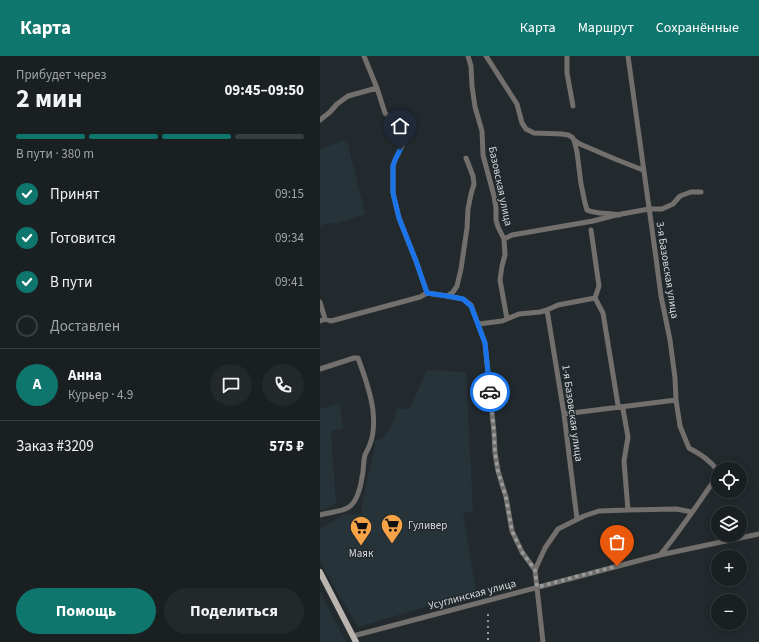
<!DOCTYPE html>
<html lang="ru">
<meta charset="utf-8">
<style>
body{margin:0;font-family:"Source Sans 3",sans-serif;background:#23282a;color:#f1f3f6;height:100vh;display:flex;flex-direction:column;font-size:15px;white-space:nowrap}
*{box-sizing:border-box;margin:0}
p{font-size:13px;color:#9fa3a5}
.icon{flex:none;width:22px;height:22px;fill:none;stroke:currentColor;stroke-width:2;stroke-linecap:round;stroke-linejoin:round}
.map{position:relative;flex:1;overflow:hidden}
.side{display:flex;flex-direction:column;background:#1a2022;width:320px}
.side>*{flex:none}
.tools{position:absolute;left:391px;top:406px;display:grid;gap:8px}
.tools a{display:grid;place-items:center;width:36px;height:36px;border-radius:50%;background:#1a2022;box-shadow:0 2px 10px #0003,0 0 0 1px #383e40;font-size:20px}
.pin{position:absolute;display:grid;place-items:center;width:34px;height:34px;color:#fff;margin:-41px -17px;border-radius:50% 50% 50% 0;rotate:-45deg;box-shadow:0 0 4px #0007}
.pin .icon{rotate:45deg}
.courier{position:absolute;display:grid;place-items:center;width:40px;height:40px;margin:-20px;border:3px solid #1a73e8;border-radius:50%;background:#fff;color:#222;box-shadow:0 1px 5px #0007}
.head em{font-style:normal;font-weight:700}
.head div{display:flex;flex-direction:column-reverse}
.head{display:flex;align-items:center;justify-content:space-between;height:68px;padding:0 16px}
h1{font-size:26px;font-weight:700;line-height:30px}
.bar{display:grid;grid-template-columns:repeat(4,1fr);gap:6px 4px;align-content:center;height:48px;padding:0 16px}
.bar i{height:5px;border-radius:3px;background:#383e40}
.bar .current{background:#0f766e}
.bar p{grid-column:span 4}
.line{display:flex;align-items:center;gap:10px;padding:0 16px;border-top:1px solid #383e40}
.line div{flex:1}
.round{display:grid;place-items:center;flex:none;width:42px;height:42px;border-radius:21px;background:#23282a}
ol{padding:0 16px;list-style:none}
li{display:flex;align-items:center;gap:12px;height:44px}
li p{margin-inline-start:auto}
li .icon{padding:4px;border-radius:50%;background:#0f766e;color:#fff;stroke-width:4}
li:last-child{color:#9fa3a5}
li i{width:22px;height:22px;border:2px solid #383e40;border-radius:50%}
.primary-button{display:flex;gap:8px;margin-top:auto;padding:8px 16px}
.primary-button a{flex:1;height:46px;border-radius:24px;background:#0f766e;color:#fff;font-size:16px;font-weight:700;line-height:46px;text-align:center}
.primary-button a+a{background:#23282a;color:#f1f3f6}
header{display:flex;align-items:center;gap:24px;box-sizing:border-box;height:56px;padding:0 20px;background:#0f766e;color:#fff}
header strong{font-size:19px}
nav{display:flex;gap:22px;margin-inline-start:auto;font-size:14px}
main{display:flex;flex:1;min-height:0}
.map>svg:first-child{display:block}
.built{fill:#26343a}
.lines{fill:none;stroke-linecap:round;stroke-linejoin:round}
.minor{stroke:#726f6c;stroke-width:5}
.major{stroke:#bbb5af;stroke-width:6}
.rail{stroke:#bdc2c4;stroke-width:1.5;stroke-dasharray:2 4;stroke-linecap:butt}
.done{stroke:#979c9f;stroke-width:4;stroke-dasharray:0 7.2}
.route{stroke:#1a73e8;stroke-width:5}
.labels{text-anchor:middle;stroke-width:3;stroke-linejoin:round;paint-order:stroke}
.street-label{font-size:11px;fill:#d5dadc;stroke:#232a2e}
.poi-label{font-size:11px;fill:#d5dadc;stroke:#232a2e;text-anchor:start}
</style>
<header>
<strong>Карта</strong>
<nav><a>Карта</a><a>Маршрут</a><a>Сохранённые</a></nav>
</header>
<main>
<section class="side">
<div class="head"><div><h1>2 мин</h1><p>Прибудет через</p></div><em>09:45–09:50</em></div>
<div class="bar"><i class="current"></i><i class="current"></i><i class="current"></i><i></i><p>В пути · 380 m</p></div>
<ol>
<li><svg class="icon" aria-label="check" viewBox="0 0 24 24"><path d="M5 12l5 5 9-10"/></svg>Принят<p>09:15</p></li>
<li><svg class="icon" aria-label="check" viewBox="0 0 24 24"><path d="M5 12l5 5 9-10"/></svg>Готовится<p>09:34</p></li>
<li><svg class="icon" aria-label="check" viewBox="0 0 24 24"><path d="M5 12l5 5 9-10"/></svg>В пути<p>09:41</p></li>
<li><i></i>Доставлен</li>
</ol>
<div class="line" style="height:72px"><b class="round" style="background:#0f766e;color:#fff">А</b><div><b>Анна</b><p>Курьер · 4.9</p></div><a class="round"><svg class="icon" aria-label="chat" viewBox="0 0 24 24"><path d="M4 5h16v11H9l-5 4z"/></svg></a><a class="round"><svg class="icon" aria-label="phone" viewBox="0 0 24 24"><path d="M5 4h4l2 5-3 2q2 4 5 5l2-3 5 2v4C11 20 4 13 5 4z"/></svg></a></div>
<div class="line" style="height:52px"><div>Заказ #3209</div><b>575 ₽</b></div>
<div class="primary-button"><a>Помощь</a><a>Поделиться</a></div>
</section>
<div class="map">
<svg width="439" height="586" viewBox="0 0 439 586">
<rect width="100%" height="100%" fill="#232a2e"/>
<path class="built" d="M24,84l3,1 18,73 -28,9 -13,1 -4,2v-77z
M107,314l39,2 7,139 -10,2 13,79 -118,35 -34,-58 -4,-9v-31l24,-15 18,1v-13l12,-50 1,-11 7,-3 9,-10 6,-20 12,2z
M20,348l3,24 -12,3 5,72 -13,7h-3v-101z
M0,536l26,50h-26z"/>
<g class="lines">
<path class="minor" d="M148,0l3,10 1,20 3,21 7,24 1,24 11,41 2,12v12l2,7 6,12 1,16 -3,11 -2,14 7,39
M166,0l31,48 5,19 4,6 8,4 28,1 6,1 4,2 2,3 3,12 4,32 4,19 2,7c8,4 23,3 32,5
M247,0v17l6,33
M308,0l28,202 5,38 9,44 5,38 1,22 4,26 9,22c11,6 21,12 29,23
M57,32l8,25 4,4 7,3 8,10 3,6 -12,24 -2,6v27l6,25 17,43 11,32 20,3 16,3 8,6 14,38 9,90 1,20 3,18 8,26 6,34 10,21 13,18 8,72
M0,64l10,-8 7,-8 11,-8 29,-8 -13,-32
M254,84l6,4 35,15 28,11
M271,174l8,56 -4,12 8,15 15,92 5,4 5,28 -4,24 4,49
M184,183l8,-4 81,-14 23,-6 33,-6h13l11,-5 7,-8 11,-4h10
M127,240l6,-4 4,-6 4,-17 6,-41 1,-19 3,-15 3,-10 -1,-8 -7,-18
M0,246l5,17
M227,254l17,104 13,105
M0,265l5,-2 6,2 89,-24 7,-4
M159,268l23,-3 17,-7 21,-2 7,-2 11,-5 37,-7
M0,313l34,-11h4c6,16 13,35 15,53 1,10 1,23 -3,33 -1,4 -4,8 -5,11 -2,7 -1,15 -3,22 -1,9 -5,25 -13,30 -7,5 -20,5 -29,8
M244,358l112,-14
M340,499c21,-25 39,-53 58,-80
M215,514l10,-22 13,-19 26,-13 15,-5 29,-1 48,-1 16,3
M33,580l307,-81 99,-21"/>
<path class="major" d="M0,516l36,70"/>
<path class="rail" d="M168,558v28"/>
</g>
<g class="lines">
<path class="done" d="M170,336l4,40 1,21 3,18 8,27 6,33 10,21 13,18 2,17 80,-21"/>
<path class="route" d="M80,94l-5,10 -2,6v27l6,25 17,43 11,32 20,3 16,3 8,7 14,37 5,49"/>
</g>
<defs>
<g id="supermarket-pin" transform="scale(1.15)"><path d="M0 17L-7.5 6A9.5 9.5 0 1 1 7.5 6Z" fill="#f6a247" stroke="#232a2e"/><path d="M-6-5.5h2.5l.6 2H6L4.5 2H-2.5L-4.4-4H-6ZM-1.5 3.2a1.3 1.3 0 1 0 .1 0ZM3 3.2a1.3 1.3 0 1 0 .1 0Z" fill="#111"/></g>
</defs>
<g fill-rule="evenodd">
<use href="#supermarket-pin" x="72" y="469"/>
<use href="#supermarket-pin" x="41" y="471"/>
</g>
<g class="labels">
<g class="street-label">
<text transform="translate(181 130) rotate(78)" y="4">Базовская улица</text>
<text transform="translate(348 214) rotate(81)" y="4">3-я Базовская улица</text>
<text transform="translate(253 357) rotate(82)" y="4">1-я Базовская улица</text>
<text transform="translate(152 538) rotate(-15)" y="4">Усуглинская улица</text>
</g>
<g class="poi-label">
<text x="88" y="473">Гуливер</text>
<text x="41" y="501" text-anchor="middle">Маяк</text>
</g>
</g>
</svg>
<div class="tools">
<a><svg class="icon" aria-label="locate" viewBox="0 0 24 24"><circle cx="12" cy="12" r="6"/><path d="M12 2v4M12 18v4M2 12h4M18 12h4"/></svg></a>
<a><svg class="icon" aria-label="layers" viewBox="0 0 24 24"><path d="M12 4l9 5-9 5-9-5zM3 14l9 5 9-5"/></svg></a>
<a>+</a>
<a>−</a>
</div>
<div class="pin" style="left:297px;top:510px;background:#ea580c"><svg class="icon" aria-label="bag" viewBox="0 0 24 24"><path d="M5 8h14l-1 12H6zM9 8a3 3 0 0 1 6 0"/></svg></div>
<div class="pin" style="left:80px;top:94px;background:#1f2937"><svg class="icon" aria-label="home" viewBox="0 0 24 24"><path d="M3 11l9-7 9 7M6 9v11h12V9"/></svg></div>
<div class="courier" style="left:170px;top:336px"><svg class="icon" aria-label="car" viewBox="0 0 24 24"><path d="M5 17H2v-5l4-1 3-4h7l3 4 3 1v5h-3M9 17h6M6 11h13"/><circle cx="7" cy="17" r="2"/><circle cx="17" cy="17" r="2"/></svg></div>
</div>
</main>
